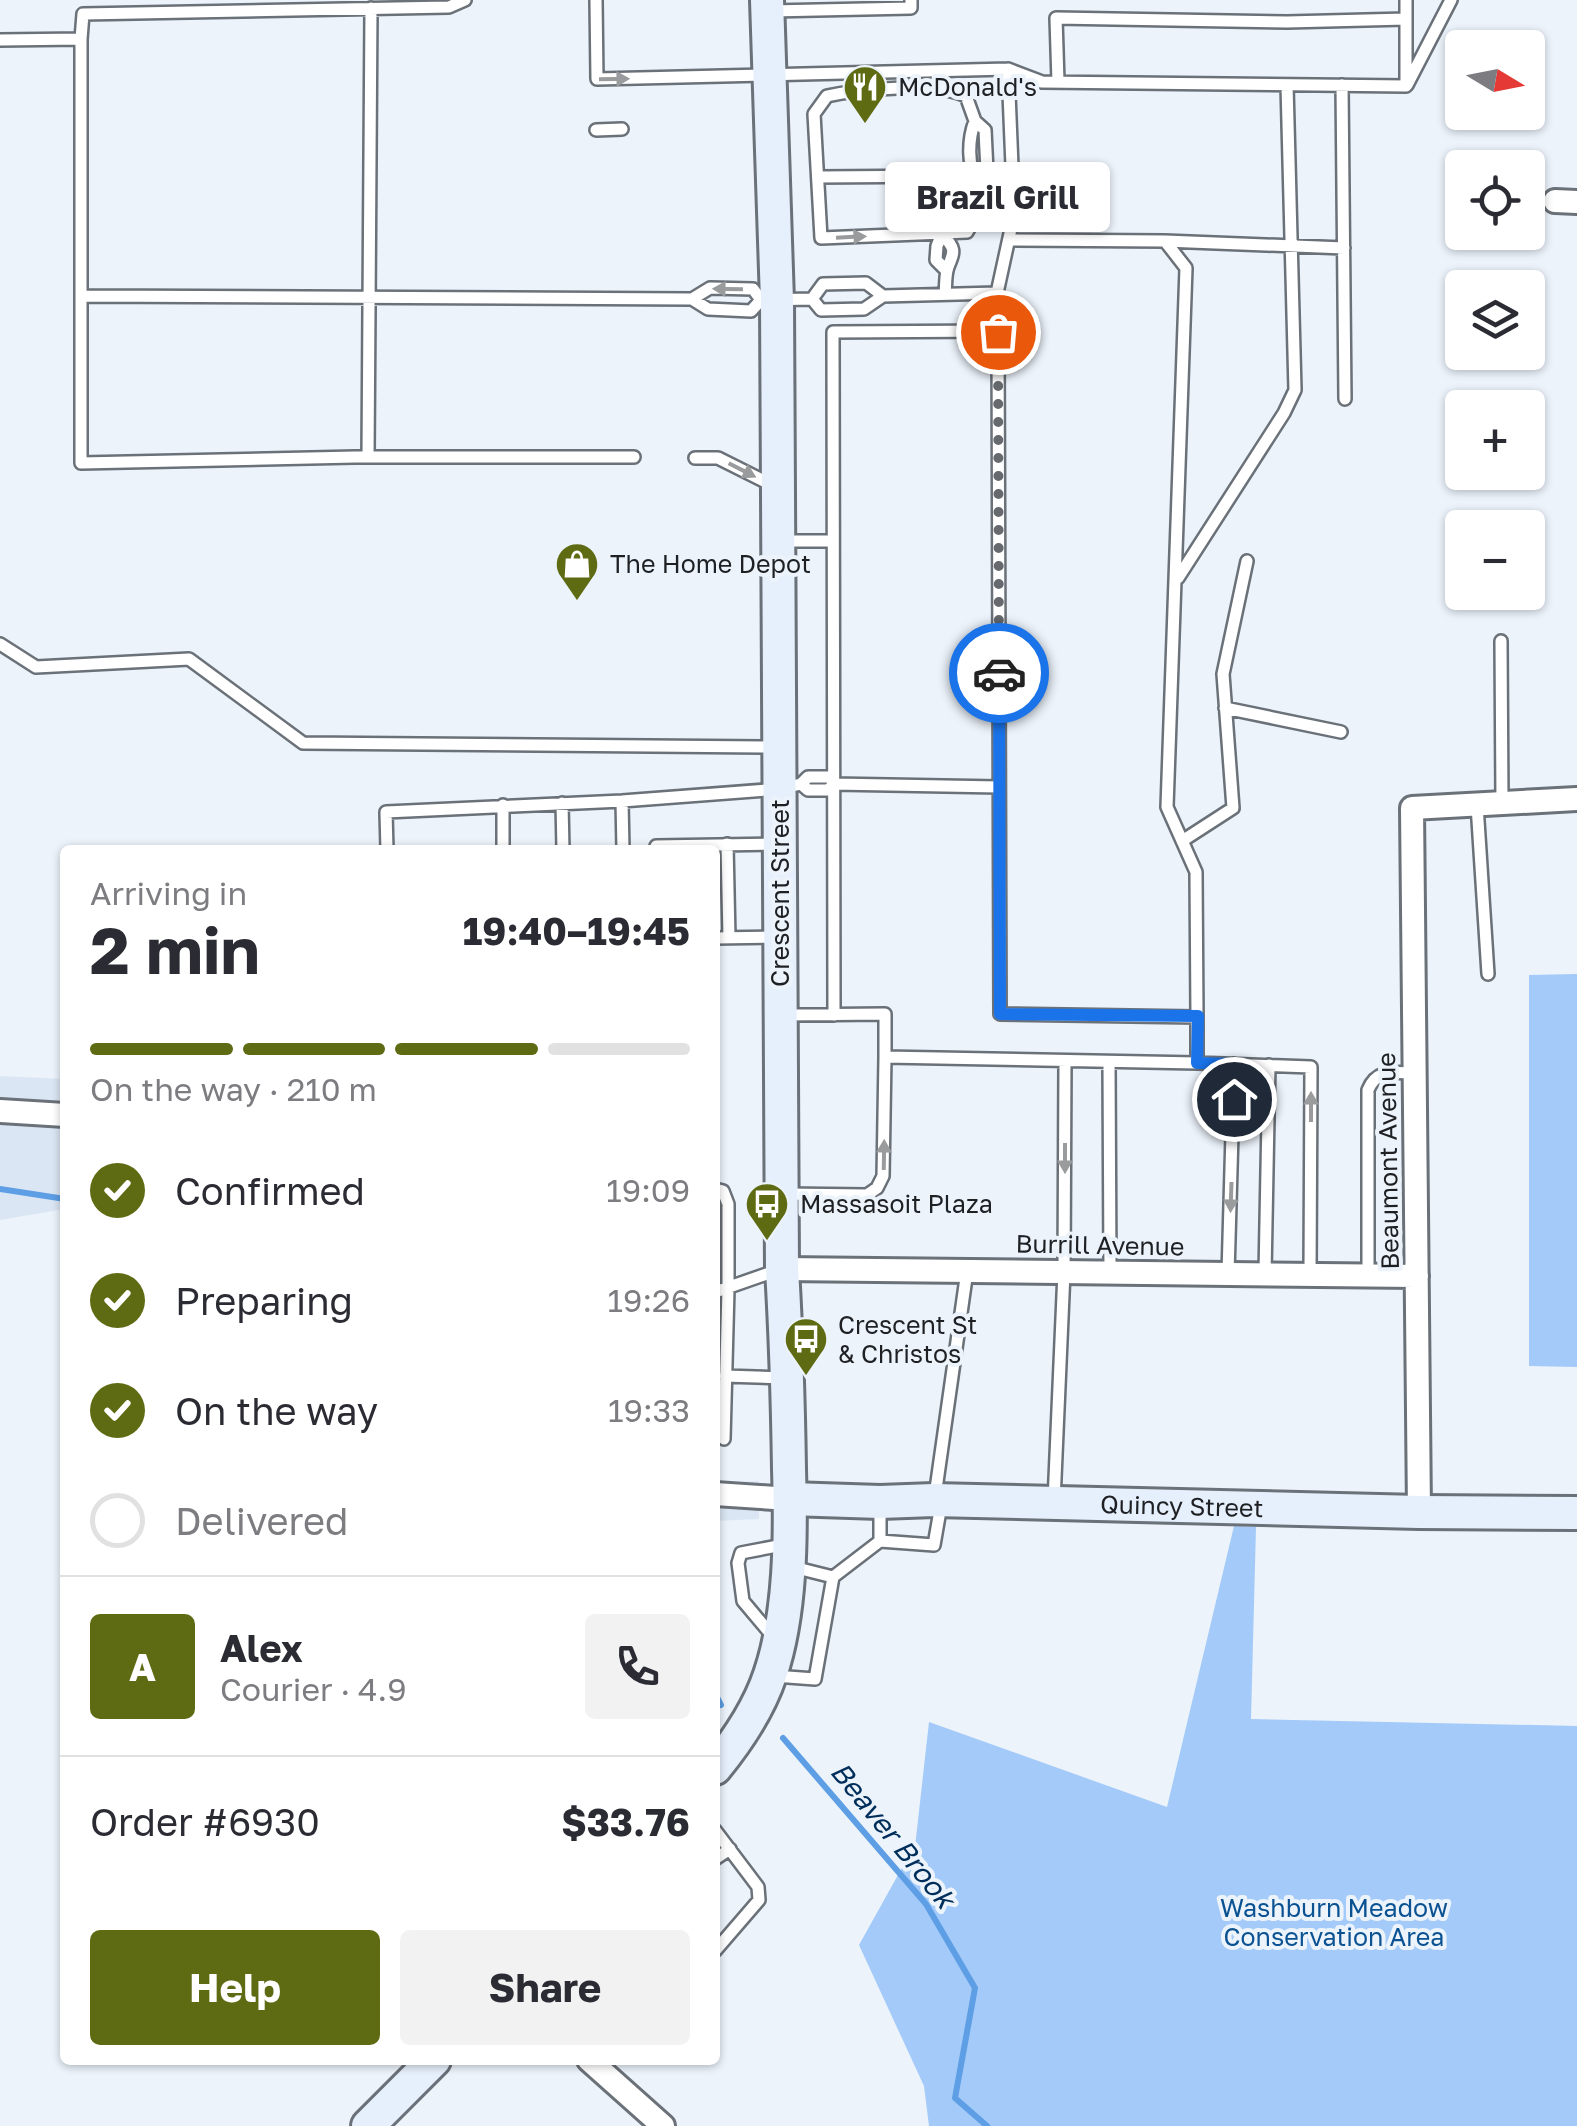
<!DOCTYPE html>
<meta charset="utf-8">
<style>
body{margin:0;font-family:"Golos Text",sans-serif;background:#f2f2f3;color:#2b2b33;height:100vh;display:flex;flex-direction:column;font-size:38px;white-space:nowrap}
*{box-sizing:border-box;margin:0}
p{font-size:32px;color:#7c7c81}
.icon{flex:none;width:55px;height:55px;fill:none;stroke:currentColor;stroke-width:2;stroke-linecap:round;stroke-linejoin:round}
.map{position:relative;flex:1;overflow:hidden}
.side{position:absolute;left:60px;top:845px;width:660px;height:1220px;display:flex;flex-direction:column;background:#fff;border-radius:10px;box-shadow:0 2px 8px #0004}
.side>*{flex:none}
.needle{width:65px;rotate:100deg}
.tools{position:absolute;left:1445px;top:30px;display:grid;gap:20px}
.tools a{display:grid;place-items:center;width:100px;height:100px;border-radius:10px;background:#fff;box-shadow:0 2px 8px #0004;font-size:50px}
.pin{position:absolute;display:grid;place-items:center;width:85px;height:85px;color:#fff;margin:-42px;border:5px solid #fff;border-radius:50%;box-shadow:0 2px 10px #0007}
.courier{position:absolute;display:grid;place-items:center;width:100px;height:100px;margin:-50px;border:8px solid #1a73e8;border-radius:50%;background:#fff;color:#222;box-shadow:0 2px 12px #0007}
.bubble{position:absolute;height:70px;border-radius:10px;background:#fff;box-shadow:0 2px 8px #0004;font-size:32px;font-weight:700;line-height:70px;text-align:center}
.headline em{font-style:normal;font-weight:700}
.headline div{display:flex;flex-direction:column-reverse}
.headline{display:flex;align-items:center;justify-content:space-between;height:170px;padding:0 30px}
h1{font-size:65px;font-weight:700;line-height:75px}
.bar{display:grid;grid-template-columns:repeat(4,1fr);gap:15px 10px;align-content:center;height:120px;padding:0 30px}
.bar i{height:12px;border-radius:8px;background:#e1e1e2}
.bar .active{background:#5f6b13}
.bar p{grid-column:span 4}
.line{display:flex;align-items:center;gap:25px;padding:0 30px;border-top:2px solid #e1e1e2}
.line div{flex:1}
.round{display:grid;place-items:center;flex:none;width:105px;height:105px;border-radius:10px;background:#f2f2f3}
ol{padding:0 30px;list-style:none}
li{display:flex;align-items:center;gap:30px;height:110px}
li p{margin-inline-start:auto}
li .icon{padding:10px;border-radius:50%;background:#5f6b13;color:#fff;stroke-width:4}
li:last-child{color:#7c7c81}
li i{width:55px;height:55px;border:5px solid #e1e1e2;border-radius:50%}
.action{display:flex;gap:20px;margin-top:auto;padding:20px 30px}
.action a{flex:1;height:115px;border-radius:10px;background:#5f6b13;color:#fff;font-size:40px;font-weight:700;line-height:115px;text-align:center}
.action a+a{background:#f2f2f3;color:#2b2b33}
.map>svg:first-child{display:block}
.built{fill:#dbe6f4}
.green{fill:#a3caf8}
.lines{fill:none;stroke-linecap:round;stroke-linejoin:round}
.stream{stroke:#5d9ee5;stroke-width:6}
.lane-casing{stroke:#6b7178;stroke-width:16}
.street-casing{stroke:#6b7178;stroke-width:28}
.secondary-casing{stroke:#6b7178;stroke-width:38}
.lane{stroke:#fff;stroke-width:11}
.street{stroke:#fff;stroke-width:22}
.secondary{stroke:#e6f0fc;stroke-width:32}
.oneway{fill:#9a9b9c}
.done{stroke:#666a6f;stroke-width:10;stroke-dasharray:0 18}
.route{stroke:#1a73e8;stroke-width:12}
.labels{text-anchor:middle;stroke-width:8;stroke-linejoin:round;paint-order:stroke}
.poi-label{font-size:25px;fill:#1e2023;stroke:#ecf3fb;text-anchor:start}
.street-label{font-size:25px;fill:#1e2023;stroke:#ecf3fb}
.park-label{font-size:25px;fill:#0b5293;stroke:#ecf3fb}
.water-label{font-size:28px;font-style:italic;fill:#002e5a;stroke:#ecf3fb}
</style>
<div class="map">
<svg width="1577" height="2126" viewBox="0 0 1577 2126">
<rect width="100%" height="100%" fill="#ecf3fb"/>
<path class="built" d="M0,1076l65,3v130l-65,11z
M759,1481v38l-44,2v-38z"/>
<path class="green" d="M1577,974v393l-48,-1v-391z
M1234,1526l22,1 -5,192 326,7v400h-648l-5,-40 -65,-141 44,-79 11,-10 15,-134 238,85z"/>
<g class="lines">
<path class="stream" d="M0,1189l65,10
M715,1693l6,12
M783,1738l143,166 49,84 -20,110 32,28"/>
<g class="lane-casing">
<path id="lane" d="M596,0l1,79 411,-10 34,13 364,4v-86
M771,11l140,-3v-8
M81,39l2,-25 366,-7 16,-7
M0,40l81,-1v424l274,-6h279
M1058,82l-2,-64 231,4 119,-3
M1342,85l3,314
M1407,85l44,-85
M975,121c-7,18 -8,46 3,62
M596,130l26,-1
M818,177l134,-1 6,2 5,9 4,45 -146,6 -7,-124 13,-18c31,-7 111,-14 139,0l9,25 10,9 2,41 -9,12v30l-11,19
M943,231l-6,15 -1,14 10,10
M943,235c12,14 12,15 5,32 -3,8 -2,18 -3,27
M1009,240l156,1 21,27 -19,539 29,65 1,145
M1165,241l179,7
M997,293l17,-78 -6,-146
M81,296l611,3 16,10 43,2 10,-11 51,-1 9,11 43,-1 19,-13 114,-3 1,38
M692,299l18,-11 43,1 8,11
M812,299l11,-15 43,-1 17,13
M368,457l3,-449
M695,458h23l56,28
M782,541h51
M1178,578l106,-165 11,-23 -8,-305
M1501,641l1,162
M0,644l36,23 153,-8 114,84 474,4
M1225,708l116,24
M801,784l7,6h20l6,-6 165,3
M622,801l1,49
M562,803l1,47
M503,805v45
M1477,805l11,169
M1182,841l51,-33 -10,-134 24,-113
M727,844l2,94
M387,850l-1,-38 236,-11 157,-12 22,-5 7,-7h22l4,7
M656,850v-4l121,-2
M715,938l61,-1
M783,1015l102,-1v43l312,6v-46l-197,-3 -2,-683 -165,1 1,683
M1109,1062l1,210
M1197,1063l114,4 -1,208
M715,1189l8,2 5,13v85l-4,150
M786,1194l81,1 10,-7 6,-12 2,-119
M1228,1274l6,-210
M1265,1274l4,-209
M1368,1275v-185c9,-22 26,-17 47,-17
M715,1292l63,-22
M725,1376l61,2
M935,1496l32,-225
M1054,1501l10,-229 1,-211
M880,1504v37l54,4 7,-40
M833,1577l47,-36
M775,1639l-32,-38 -5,-38 3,-10 47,-9
M774,1676l41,3 18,-102 -40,-10
M715,1830l43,57 1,13 -44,51
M715,1859l15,-10"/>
</g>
<g class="street-casing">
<path id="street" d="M1555,201l22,1
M0,1111l65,4
M782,1269l635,7
M715,1494l75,5
M1419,1512l-7,-704 165,-9
M589,2060l74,66"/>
</g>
<g class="secondary-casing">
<g id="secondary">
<path id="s1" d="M790,1499l90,3 54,-2 485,12 158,1"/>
<path d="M715,1768c22,-27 44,-60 55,-93 21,-61 21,-141 19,-206 -1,-67 -3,-133 -7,-200l-5,-968 -10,-301"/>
<path d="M368,2126l66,-66"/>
</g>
</g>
<use href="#lane" class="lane"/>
<use href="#street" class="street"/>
<use href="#secondary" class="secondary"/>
</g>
<defs><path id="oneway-solid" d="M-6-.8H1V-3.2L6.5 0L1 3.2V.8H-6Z" transform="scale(2.5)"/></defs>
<g class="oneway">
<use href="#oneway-solid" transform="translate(614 79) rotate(-1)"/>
<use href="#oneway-solid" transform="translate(851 237) rotate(-3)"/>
<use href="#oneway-solid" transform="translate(728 289) rotate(-179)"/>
<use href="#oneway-solid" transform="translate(742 470) rotate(27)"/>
<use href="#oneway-solid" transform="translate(1311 1107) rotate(-90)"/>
<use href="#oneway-solid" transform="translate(884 1155) rotate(-89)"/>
<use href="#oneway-solid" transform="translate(1065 1158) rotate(90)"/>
<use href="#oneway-solid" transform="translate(1231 1197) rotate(92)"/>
</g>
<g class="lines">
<path class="done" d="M998,332l1,341"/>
<path class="route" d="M999,673l1,341 198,2 -1,47 37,1v35"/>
</g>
<defs>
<g id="restaurant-pin" transform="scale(2.25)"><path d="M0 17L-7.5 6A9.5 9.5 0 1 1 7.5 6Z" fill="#5f6b13" stroke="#ecf3fb"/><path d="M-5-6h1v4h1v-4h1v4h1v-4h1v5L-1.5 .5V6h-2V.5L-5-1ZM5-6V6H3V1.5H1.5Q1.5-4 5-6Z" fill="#fff"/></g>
<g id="shop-pin" transform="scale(2.25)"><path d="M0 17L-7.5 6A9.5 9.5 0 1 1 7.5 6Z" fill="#5f6b13" stroke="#ecf3fb"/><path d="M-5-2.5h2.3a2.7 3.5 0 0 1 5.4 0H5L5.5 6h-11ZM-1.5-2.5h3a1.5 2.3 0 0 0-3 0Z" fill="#fff"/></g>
<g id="bus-pin" transform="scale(2.25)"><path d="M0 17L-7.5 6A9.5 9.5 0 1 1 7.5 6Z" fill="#5f6b13" stroke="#ecf3fb"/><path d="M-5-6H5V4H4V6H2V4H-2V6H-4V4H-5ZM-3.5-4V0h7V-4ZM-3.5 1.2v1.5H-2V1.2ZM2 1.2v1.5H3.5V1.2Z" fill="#fff"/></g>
</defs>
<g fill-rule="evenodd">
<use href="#restaurant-pin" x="865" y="87"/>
<use href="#shop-pin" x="577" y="564"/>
<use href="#bus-pin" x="767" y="1204"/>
<use href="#bus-pin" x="806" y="1339"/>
</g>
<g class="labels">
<g class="poi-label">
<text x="898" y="96">McDonald's</text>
<text x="610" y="573">The Home Depot</text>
<text x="800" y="1213">Massasoit Plaza</text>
<text x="838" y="1334">Crescent St<tspan x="838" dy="29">&amp; Christos</tspan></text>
</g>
<g class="street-label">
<text transform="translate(780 893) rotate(-90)" y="9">Crescent Street</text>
<text transform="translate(1388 1161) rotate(-91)" y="9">Beaumont Avenue</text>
<text transform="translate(1100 1245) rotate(1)" y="9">Burrill Avenue</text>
<text dy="9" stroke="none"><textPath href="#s1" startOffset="392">Quincy Street</textPath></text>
</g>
<g class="park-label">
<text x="1334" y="1917">Washburn Meadow<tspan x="1334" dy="29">Conservation Area</tspan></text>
</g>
<g class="water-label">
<text transform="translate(893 1835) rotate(51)" y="10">Beaver Brook</text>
</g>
</g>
</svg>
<div class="tools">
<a><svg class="needle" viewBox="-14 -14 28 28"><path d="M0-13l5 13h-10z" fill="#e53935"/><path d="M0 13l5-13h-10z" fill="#7c7c81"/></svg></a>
<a><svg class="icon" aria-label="locate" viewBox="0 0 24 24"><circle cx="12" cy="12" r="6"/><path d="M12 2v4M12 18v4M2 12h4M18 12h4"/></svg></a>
<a><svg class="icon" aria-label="layers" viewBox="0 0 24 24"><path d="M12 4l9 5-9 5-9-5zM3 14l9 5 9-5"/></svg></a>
<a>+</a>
<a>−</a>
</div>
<div class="pin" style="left:998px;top:332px;background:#ea580c"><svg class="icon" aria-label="bag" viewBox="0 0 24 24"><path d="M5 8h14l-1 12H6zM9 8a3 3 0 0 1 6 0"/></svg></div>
<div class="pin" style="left:1234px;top:1099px;background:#1f2937"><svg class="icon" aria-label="home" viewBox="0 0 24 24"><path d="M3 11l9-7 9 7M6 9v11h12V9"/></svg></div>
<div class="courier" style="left:999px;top:673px"><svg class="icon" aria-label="car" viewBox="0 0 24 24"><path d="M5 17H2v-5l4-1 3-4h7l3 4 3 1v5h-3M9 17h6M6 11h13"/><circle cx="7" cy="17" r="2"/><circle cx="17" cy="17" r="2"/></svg></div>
<div class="bubble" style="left:885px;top:162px;width:225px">Brazil Grill</div>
<section class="side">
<div class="headline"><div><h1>2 min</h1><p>Arriving in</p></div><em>19:40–19:45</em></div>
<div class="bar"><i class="active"></i><i class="active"></i><i class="active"></i><i></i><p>On the way · 210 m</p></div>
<ol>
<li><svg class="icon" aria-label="check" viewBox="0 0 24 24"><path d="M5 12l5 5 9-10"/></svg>Confirmed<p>19:09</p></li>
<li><svg class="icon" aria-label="check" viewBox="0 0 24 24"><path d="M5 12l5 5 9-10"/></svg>Preparing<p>19:26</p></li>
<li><svg class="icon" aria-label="check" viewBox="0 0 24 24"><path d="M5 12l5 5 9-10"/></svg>On the way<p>19:33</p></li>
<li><i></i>Delivered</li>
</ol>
<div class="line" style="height:180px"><b class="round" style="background:#5f6b13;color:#fff">A</b><div><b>Alex</b><p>Courier · 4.9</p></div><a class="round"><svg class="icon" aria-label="phone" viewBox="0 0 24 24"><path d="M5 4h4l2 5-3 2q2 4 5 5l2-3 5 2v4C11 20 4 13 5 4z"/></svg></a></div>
<div class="line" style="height:130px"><div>Order #6930</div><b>$33.76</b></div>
<div class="action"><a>Help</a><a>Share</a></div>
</section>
</div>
